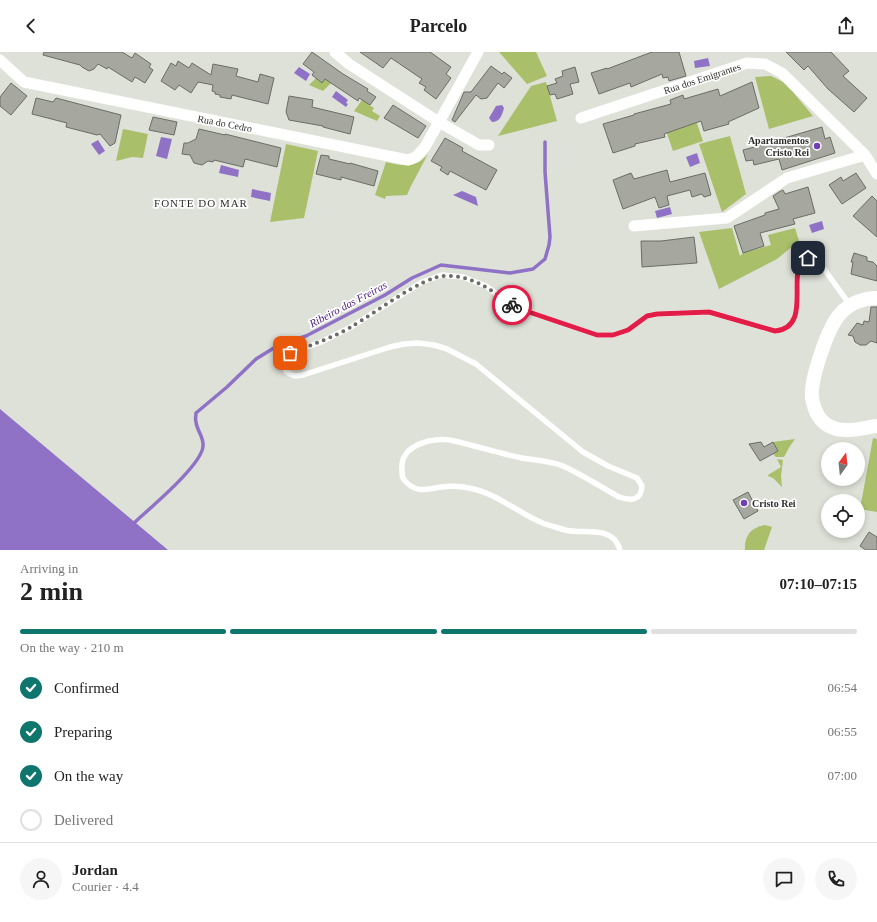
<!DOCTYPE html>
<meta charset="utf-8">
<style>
body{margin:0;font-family:"Times New Roman",serif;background:#f6f6f6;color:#222;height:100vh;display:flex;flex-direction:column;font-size:15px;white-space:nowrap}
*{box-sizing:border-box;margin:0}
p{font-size:13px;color:#767676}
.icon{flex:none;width:22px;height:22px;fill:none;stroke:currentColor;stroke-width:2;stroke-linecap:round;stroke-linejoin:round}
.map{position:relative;height:498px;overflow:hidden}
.drawer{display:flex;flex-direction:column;background:#fff;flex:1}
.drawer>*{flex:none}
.needle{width:26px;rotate:15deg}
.fabs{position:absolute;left:821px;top:390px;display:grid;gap:8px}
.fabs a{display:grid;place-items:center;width:44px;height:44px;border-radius:50%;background:#fff;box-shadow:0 2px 6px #0003;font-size:20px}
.pin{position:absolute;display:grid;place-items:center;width:34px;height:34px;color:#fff;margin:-17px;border-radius:8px;box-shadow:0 2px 6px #0006}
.courier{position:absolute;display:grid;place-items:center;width:40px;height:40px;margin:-20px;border:3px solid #e11d48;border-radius:50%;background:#fff;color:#222;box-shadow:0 1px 5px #0007}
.headline em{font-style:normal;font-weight:600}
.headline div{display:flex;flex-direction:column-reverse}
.headline{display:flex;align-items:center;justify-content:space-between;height:68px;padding:0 20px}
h1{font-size:26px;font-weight:600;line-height:30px}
.bar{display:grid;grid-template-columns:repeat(4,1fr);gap:6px 4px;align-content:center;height:48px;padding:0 20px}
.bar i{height:5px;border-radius:3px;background:#e0e0e0}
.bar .current{background:#0f766e}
.bar p{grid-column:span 4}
.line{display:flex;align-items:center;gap:10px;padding:0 20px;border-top:1px solid #e0e0e0}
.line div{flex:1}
.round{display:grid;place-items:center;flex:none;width:42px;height:42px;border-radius:21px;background:#f6f6f6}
ol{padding:0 20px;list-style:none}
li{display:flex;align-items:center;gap:12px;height:44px}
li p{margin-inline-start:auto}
li .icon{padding:4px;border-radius:50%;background:#0f766e;color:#fff;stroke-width:4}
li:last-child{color:#767676}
li i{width:22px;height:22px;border:2px solid #e0e0e0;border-radius:50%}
header{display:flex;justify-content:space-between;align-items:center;height:52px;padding:0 20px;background:#fff;font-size:18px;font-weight:600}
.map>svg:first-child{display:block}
.green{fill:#aabf6a}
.water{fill:#8f72c6}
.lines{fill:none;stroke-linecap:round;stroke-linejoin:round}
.stream{stroke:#8f72c6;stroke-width:3.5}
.building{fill:#a6a8a0;stroke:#6a6d65}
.service{stroke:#fff;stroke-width:5.5}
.minor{stroke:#fff;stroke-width:11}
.tertiary{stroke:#fff;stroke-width:14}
.done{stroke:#6c6d68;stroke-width:4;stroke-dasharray:0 7.2}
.route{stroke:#e11d48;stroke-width:5}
.poi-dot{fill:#6f3eb6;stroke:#fff;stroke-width:1.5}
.labels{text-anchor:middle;stroke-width:3.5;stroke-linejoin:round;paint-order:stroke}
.street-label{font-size:10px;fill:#2e2f2c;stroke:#fff}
.poi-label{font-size:10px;font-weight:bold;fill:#2e2f2c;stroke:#fff;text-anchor:end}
.neighbourhood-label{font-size:11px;letter-spacing:1px;fill:#2e2f2c;stroke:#fff}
.water-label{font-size:11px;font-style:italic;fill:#481a7f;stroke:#fff}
</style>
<header><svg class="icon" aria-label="back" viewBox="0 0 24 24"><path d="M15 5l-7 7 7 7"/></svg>Parcelo<svg class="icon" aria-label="share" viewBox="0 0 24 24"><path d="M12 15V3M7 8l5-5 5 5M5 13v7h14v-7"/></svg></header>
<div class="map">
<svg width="877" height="498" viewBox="0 0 877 498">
<rect width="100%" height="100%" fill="#dee1d8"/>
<path class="green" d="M499,0h37l11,24 -20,8z
M771,24l12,6 9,9 21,25 -44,13 -14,-52z
M327,25l5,5 -9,9 -14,-6 7,-7 6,5z
M546,30l11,39 -59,15 33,-50z
M362,48l12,8 -2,3 8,5 -3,5 -23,-10z
M693,60l10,29 -30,10 -10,-29 7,10 22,-8 -3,-11z
M123,77l25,5 -5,24 -11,-1 -16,4z
M730,84l16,58 -24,18 -23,-68z
M286,92l32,7 -14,67 -34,4z
M428,102l-17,32 -4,9 -21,1 -1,3 -10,-4 11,-33c17,4 29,7 42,-8z
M732,176l8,28 3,-3 28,-8 -3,-10 27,-7 4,13 -22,18 -58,30 -20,-57z
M873,386l4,1v73l-17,-3z
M795,387l-5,7 -6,11h-8l-3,-3 5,-3 -5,-9z
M777,407l6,1 -2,16 1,11 -9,-9 -5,-2v-1l13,-8z
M765,473l7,2 -8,23h-19c-1,-14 6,-23 20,-25z"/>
<path class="water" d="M708,6l2,8 -15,2 -1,-7z
M299,15l11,7 -4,7 -12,-8z
M336,39l12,9 -2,3 2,1 -2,3 -14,-10z
M502,53l2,3c-2,7 -4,14 -12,14l-3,-4 7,-12z
M161,85l11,2 -5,20 -11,-3z
M98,88l7,11 -6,4 -8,-11z
M697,101l3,10 -10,4 -4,-10z
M221,113l18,5 -1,7 -19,-4z
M252,137l19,4 -1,8 -19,-4z
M462,139l14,6 2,9 -25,-11z
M670,155l2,7 -15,4 -2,-7z
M822,169l2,8 -12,4 -3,-8z
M0,357l168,141h-168z"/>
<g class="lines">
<path class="stream" d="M135,470c15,-14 67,-57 68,-76 1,-9 -6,-15 -7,-24 -1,-3 0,-6 0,-9l31,-26 29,-28 21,-13 29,-10 79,-41 27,-17 29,-13 69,8 23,-4 12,-10 4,-14 1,-8 -5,-65v-30"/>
</g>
<path class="building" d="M44,0h78l10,6 3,-5 16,11 -2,3 4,3 -8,13 -10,-6 -3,5 -24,-15 -1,2 -9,-5 -4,5 -5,2 -7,-4 -2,-2 -37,-10z
M312,0l31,22 25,15 -1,2 9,6 -6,8 -11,-7 -1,3 -33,-22 -3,4 -10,-8 2,-3 -11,-8z
M360,0h70l21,15 -5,7 5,4 -15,21 -12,-9 2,-3 -7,-4 3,-4 -31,-21 -8,10z
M652,0h27l7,24 -17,5 -1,-4 -5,1 -1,-4 -31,13 -1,-4 -31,11 -8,-21 16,-5v1z
M786,0h45l18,19 -6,5 24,22 -13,14 -26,-23 -20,-23 -4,4z
M178,9l11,7 3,-5 19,12 2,-11 25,5 -2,7 22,6 2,-8 14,4 -6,26 -36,-9 -1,4 -11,-2v-2l-5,-1v-2l-3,-1 1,-6 -15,-3 -7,11 -12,-8 -4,5 -14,-9 10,-18 5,3z
M491,14l11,8 2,-2 8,6 -8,10 -6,-5 -11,15 -6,1 -5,-4 -21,27 -3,-2 12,-28h7z
M575,15l4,15 -9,2 3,10 -16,5 -2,-5 -5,1 -3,-9 10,-3 -2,-4 8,-3 -1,-5z
M752,30l7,26 -31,14 1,2 -25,7 -3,-10 -37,13 1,3 -30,7v2l-22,7 -10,-29 31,-9v-1l37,-10 -1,-4 13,-5 1,4 34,-10 2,7z
M11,31l16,13 -16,19 -11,-9v-9z
M289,44l24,4 -1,7 42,10 -4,17 -27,-7v-1l-34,-6 -3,-8z
M36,46l17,4 3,-4 65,17 -6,28 -5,3 -10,-12 -3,1 -31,-8 1,-4 -35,-9z
M393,53l33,21 -8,12 -34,-20z
M153,65l24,5 -3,13 -25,-5z
M822,75l3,12 5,-2 5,16 -53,17 -3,-11 -25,6 -1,-5 -7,1 -3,-11 31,-8v-1z
M199,77l26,6v-1l56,14 -4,19 -32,-8 -2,8 -29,-7 -1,2 -5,-1 -6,4 -8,-2 -4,-8 -8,-1 2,-11h4l8,-4z
M445,86l18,10 -1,3 35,19 -11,20 -36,-19 -2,4 -8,-5 2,-3 -11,-6z
M321,103l8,1v3l21,5v-1l28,8 -4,15 -33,-9v3l-25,-6z
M667,118l3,12 35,-9 6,22 -7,2 -2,-3 -10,3 -2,-7 -23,6 2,9 -10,3 -4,-11 -32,12 -10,-29 18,-7 3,6z
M856,121l10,15 -24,16 -13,-19 12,-8 2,4z
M808,135l7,26 -22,6 2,5 -35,9 4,13 -21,7 -9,-27 31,-11v-2l14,-4 -6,-13 6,-4 4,-2 2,4z
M872,144l5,5v36l-24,-21z
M694,185l3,26 -55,4 -1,-26h20z
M854,201l13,4v4l6,1 4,4v15l-26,-7 2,-12h-2z
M871,255h6v36l-6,-2 -5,4h-6l-5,-3 -2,-6 -5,-1 9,-12 6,2 1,-4 5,1z
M761,390l3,5 9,-5 5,9 -18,10 -11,-17z
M748,440l10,19 -14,8 -11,-19z
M869,480l8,5v13h-11l-6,-4z"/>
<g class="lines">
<path class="service" d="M620,498c-7,-26 -36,-15 -55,-20 -6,-2 -14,-4 -20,-6 -26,-10 -48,-31 -76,-36 -8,-2 -20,-2 -28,-1 -14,2 -24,7 -36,-6 -3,-3 -3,-6 -3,-11 -3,-26 33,-34 52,-29 22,5 45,12 68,17 12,2 30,3 41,8 18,8 38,21 56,31 12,4 22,4 23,-11l-5,-8 -29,-12 -25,-14 -107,-88 -29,-15 -13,-4 -16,-2 -14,1 -14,3 -87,28 -8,1 -5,-2 -4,-3 -2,-6 1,-5 5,-7 31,-11 30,-15 71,-45 20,-7 21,2 23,9 28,21 83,28h16l15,-5 19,-14 10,-2 52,-2 66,19c31,-3 19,-39 23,-60 0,-3 2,-6 3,-9 7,-4 10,-4 18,0l31,43"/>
<path class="minor" d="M335,0l14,12 90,58 40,23h10
M0,8l24,22 384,78 8,-3 9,-10 53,-95
M581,66l166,-55 18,1 17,9 83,82 12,19
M634,174l93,-8 60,-40 78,-23"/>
<path class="tertiary" d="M877,246c-13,0 -27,5 -36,15 -13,13 -31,67 -29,85 2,11 7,23 17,28 15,8 33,2 48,0"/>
</g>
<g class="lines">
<path class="done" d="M290,301c21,-8 42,-15 61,-26 21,-12 72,-51 93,-51 28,-1 46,13 68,29"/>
<path class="route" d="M512,253l2,2 83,28h16l15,-5 19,-14 10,-2 52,-2 66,19c31,-3 19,-39 23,-60 0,-3 2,-6 3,-9l7,-4"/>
</g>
<g class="poi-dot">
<circle cx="817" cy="94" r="4"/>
<circle cx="744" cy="451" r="4"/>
</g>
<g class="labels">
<g class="street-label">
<text transform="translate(702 26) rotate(-18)" y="4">Rua dos Emigrantes</text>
<text transform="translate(225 71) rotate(11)" y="4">Rua do Cedro</text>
</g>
<g class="poi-label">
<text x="809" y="92">Apartamentos<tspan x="809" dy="12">Cristo Rei</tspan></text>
<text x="752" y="455" text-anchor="start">Cristo Rei</text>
</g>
<g class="neighbourhood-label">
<text x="201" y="155">FONTE DO MAR</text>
</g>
<g class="water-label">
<text transform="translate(348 252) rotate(-28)" y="4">Ribeiro das Freiras</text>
</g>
</g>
</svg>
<div class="fabs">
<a><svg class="needle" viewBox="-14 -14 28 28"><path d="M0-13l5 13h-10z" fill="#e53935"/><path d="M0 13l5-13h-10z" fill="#767676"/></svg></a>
<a><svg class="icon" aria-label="locate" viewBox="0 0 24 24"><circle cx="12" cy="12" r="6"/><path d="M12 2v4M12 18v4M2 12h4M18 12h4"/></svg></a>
</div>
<div class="pin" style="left:290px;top:301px;background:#ea580c"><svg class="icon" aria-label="bag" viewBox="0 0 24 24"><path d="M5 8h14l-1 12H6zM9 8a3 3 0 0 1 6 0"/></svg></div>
<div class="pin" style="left:808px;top:206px;background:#1f2937"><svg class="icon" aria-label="home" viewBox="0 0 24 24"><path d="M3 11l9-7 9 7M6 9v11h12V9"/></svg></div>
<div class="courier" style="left:512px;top:253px"><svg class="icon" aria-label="bike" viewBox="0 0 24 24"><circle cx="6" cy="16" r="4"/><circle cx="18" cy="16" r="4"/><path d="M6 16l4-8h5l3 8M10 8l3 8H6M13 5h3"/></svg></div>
</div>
<section class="drawer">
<div class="headline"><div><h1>2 min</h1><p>Arriving in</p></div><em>07:10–07:15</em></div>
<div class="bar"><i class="current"></i><i class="current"></i><i class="current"></i><i></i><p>On the way · 210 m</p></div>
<ol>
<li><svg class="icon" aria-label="check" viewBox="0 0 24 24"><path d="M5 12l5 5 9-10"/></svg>Confirmed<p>06:54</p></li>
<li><svg class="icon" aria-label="check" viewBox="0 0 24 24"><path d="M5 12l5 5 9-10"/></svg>Preparing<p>06:55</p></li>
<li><svg class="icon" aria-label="check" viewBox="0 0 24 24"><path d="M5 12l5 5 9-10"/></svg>On the way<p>07:00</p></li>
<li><i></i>Delivered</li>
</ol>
<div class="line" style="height:72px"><a class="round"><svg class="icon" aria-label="person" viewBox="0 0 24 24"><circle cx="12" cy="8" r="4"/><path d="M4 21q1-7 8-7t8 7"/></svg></a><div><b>Jordan</b><p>Courier · 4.4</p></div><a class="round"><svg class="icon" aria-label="chat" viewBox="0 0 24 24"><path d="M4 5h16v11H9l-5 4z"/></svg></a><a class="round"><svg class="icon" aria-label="phone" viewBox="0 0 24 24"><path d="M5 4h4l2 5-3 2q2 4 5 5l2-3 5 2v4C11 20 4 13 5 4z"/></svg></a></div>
</section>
